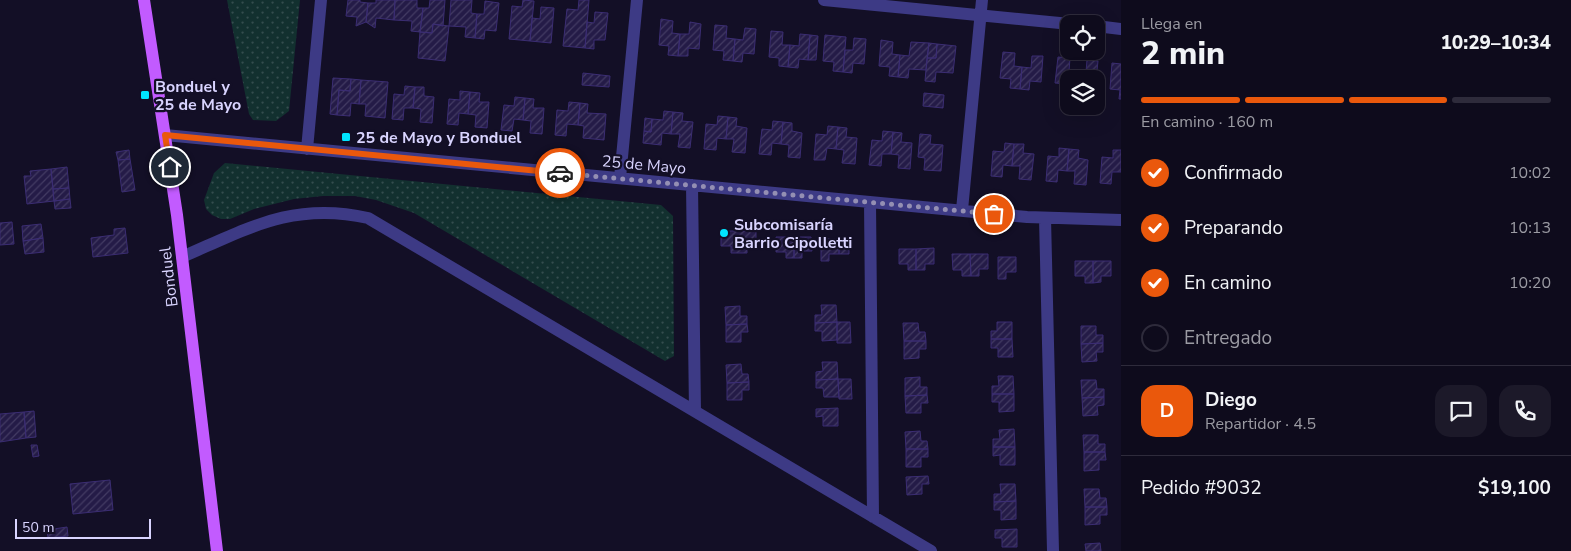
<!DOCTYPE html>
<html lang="es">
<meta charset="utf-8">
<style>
body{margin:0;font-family:"Nunito Sans",sans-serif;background:#1c1929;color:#f1f3f6;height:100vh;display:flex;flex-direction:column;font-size:19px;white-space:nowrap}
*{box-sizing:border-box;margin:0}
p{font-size:16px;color:#9b9ba3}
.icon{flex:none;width:28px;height:28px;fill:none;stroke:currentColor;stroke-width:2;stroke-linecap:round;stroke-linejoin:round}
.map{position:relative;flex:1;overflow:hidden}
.panel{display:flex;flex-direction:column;background:#0e0b1c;width:450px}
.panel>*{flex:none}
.buttons{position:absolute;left:1060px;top:15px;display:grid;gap:10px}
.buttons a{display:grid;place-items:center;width:45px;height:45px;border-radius:10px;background:#0e0b1c;box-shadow:0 5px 20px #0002,0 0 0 1px #2e2b3b;font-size:25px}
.scale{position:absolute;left:15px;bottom:12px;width:136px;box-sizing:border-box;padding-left:5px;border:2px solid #d9d4ff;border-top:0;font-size:14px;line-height:18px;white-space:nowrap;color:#d9d4ff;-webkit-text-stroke:4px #130f26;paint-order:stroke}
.pin{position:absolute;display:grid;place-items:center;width:42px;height:42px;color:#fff;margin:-21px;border:2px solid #fff;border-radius:50%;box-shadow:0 1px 5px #0007}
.courier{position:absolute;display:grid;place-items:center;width:50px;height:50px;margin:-25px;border:4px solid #ea580c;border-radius:50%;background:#fff;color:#222;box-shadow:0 1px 6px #0007}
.head em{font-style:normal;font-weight:800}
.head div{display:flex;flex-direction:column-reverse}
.head{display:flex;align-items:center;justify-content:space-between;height:85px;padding:0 20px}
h1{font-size:32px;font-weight:800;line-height:38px}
.bar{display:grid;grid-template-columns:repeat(4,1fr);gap:8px 5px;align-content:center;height:60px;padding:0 20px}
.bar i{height:6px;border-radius:4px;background:#2e2b3b}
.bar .selected{background:#ea580c}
.bar p{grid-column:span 4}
.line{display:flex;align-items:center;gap:12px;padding:0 20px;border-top:1px solid #2e2b3b}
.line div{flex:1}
.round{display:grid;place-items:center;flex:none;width:52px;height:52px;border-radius:15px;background:#1c1929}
ol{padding:0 20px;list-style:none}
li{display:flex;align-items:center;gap:15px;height:55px}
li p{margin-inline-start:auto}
li .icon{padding:5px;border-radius:50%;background:#ea580c;color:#fff;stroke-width:4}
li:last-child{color:#9b9ba3}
li i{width:28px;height:28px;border:2px solid #2e2b3b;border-radius:50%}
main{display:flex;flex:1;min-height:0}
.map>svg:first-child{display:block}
.green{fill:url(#green-dots)}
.building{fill:url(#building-hatch);stroke:#3b2d73}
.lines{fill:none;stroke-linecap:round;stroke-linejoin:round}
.minor{stroke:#3d3a85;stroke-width:12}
.major{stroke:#c25bff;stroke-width:12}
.done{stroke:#948fb3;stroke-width:5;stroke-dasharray:0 9}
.route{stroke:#ea580c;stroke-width:6}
.poi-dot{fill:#00e5ff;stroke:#130f26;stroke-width:2}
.labels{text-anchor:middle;stroke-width:4.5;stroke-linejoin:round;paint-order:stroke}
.poi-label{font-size:16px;font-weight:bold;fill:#d9d4ff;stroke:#130f26;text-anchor:start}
.street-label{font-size:16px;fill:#d9d4ff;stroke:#130f26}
</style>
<main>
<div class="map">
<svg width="1121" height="551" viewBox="0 0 1121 551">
<defs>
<pattern id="green-dots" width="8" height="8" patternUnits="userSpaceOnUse" patternTransform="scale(1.25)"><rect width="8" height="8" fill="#12302f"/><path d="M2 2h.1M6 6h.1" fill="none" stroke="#344d4e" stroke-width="1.8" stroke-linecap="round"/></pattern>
<pattern id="building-hatch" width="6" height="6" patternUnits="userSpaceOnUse" patternTransform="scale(1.25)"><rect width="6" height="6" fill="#241b47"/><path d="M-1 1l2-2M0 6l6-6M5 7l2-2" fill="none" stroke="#433b63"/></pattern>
</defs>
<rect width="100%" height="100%" fill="#130f26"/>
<path class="green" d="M227,0h73l-11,111 -13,10 -23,-1 -4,-6z
M225,163l436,42 12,11 1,140 -9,5 -251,-148 -38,-13 -21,-4h-32l-29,3 -40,10 -24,10h-9l-9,-4 -6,-6 -2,-9 10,-27z"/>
<path class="building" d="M348,0h12v2l8,1 -2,19 -10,4 1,-9 -11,-1z
M376,0h19l-1,20 -18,-2 -1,10 -9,-6 2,-19h8z
M395,0h22v8h6l-3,24 -9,-1 1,-10 -18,-1z
M430,0h15l-2,26 -10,-2 -1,9 -12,-1 3,-24h6z
M451,0h21l-1,13 6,1 -2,24 -10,-1 1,-10 -17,-1z
M523,0l11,1 -4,40 -21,-2 3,-33 10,1z
M579,0h10l-4,48 -22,-2 4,-37 11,1z
M485,1l14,2 -3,28 -11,-1 -1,9 -9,-1 2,-24h7z
M541,7l13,1 -3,35 -21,-2 2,-23 8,1z
M595,12l13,1 -3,27h-11v9l-9,-1 2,-26 7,1z
M661,19l12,2 -1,12 8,1 -2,22 -10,-1 1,-9 -10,-1z
M690,22l11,2 -2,25 -11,-1v8h-10l2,-22h9z
M433,24l16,2 -4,35 -27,-3 2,-26 12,1z
M715,25l12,1 -1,12 9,1 -2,22 -10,-1 1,-9 -11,-1z
M745,28l11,1 -2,25 -11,-1 -1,9 -9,-1 2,-22 8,1z
M771,31l12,1 -1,13h8l-2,22 -9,-1v-8l-10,-1z
M800,34l10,1 -2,25 -9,-1 -1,9 -10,-1 2,-22 9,1z
M810,35l8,1 -2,24h-8z
M825,35l21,2 -3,35 -10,-1 1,-9 -11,-1z
M854,38l12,1 -2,25 -11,-1 -1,10 -9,-1 2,-22h8z
M881,40l12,2 -1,12 8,1 -2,22 -9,-1 1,-9 -11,-1z
M911,42l18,1 -3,27 -17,-1 -1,9 -10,-1 2,-22 9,1z
M929,43l8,1 -1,14h-9z
M937,44l19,2 -3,27 -17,-1 -1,10 -10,-1 2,-23h9z
M1003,52l12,1 -1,13 8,1 -2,22 -10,-1 1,-9 -11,-1z
M1032,56h11l-2,26 -11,-1 -1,9 -9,-1 2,-22 9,1z
M1058,57l12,1 -1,13 7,1 -1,7h-6v14l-4,-1 1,-8 -11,-1z
M1087,60l11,1 -2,19v-1h-21l1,-7h10z
M1112,63l9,1v35h-2l1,-9 -10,-1z
M583,73l27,3 -1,11 -27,-2z
M333,78l18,1 -1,12 -11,-1 -2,25 -7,-1z
M351,79l10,1 -2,24 -8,-1 -1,13 -13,-1 2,-25 11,1z
M361,80l27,2 -3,36 -20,-2 1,-12h-7z
M405,86l10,1 -2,21h-9l-1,12 -11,-1 2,-25 10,1z
M415,87h9v9l10,1 -2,26 -12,-1 1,-13 -8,-1z
M460,91l10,1 -2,22 -9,-1 -1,12 -11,-1 2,-25 11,1z
M470,92l10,1 -1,9h10l-2,26 -12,-1 1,-12 -8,-1z
M924,93l20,2 -1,13 -20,-2z
M515,97l10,1 -2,22 -9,-1 -2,12 -11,-1 3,-25 10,1z
M525,98l9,1 -1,9h11l-2,26 -12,-1 1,-12 -8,-1z
M569,102l11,1 -2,22 -11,-1 -1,12 -11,-1 2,-25 11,1z
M580,103l8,1 -1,9 19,1 -2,26 -21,-2 1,-12 -6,-1z
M664,111l9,1 -2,22 -9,-1 -1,12 -18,-2 1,-12 7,1 1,-13 11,1z
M673,112l10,1 -1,8 11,1 -3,26 -12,-1 2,-13h-9z
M718,116l10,1 -2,22 -9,-1 -1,12 -12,-1 2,-25 11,1z
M728,117l9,1 -1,8 11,2 -2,25 -13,-1 2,-13h-8z
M645,118l7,1 -1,13 -7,-1z
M773,121l10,1 -2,22 -9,-1 -1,12 -12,-1 3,-25 10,1z
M783,122l9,1v8l10,2 -2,25 -12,-1 1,-12 -8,-1z
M828,126l10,1 -2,22 -9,-1 -2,12h-11l2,-26 11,1z
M838,127l9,1 -1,9 11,1 -2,26 -13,-1 2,-13 -8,-1z
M883,131l10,1 -2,22h-9l-1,12 -12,-1 3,-25 10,1z
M893,132l9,1 -1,9 11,1 -2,26 -12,-1 1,-13 -8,-1z
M920,134l11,1 -1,9 13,1 -2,26 -17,-1 1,-12 -7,-1z
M1005,143l9,1 -2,22 -9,-1 -1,12 -11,-1 2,-25 11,1z
M1014,144h10l-1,9 11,1 -3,26 -12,-1 1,-13h-8z
M1059,148l10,1 -2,22 -9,-1 -1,12 -11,-1 2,-25 11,1z
M1069,149l10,1 -1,8 10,2 -2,25 -12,-1 1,-13h-8z
M129,150l1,9 -12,1 -2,-8z
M1113,150h8v22h-9l-1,12 -11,-1 2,-26 11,1z
M130,159l5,31 -13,2 -4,-32z
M67,167l2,21 -16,1 -2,-20z
M51,169l3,32 -27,3 -3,-28h7l-1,-5z
M69,188l1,11 -16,2 -1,-12z
M70,199l1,9 -16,1 -1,-8z
M12,222l2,22 -14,1v-22z
M41,224l2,14 -20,3 -1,-15z
M125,228l3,25 -35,4 -2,-19 23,-3v-6z
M721,231h35v15h-9v7h-16v-7h-10z
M776,237h18v21h-8v-6h-10z
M794,237h17l1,14h-10v7h-8z
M43,238l1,14 -19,2 -2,-13z
M821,239h18v15h-10v7h-8z
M839,239h10v15h-10z
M934,248v16h-9v6h-9v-21z
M899,249h17v21h-8v-6h-9z
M952,254h18l1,22h-9v-6h-9z
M970,254h18v15h-9v7h-8z
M998,257h18v15h-10v7h-8z
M1075,261h18v22h-8v-7h-10z
M1093,261h18v15h-10v6l-8,1z
M821,305h15l1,17 -22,1v-8h7z
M740,306v10h7v8l-21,1 -1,-18z
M837,322h13l1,21h-14z
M837,322v18l-15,1v-10h-7v-8z
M997,322h15v17h-21v-8h6z
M903,323h15l1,9h6l1,9h-22z
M747,324l1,8h-7v10h-15v-17z
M1081,326h15v9h7v8l-22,1z
M991,339h21l1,18h-15v-9h-7z
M904,341h22v8h-7v9l-15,1z
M1103,343v9h-7l1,9 -15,1 -1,-18z
M822,362h15l1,17 -22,1v-8l7,-1z
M741,364l1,10h6l1,8 -22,1 -1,-18z
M998,376h15l1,18h-22v-8h7z
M920,377v10h7v8l-22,1v-18z
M838,379h13l1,20h-13z
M838,379l1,18h-15l-1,-9h-7v-8z
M1081,380h15l1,9h7v8l-22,1z
M749,382v8h-7v10h-15v-17z
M992,394h22v17l-15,1v-10h-7z
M927,395l1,8h-7v10h-15l-1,-17z
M1104,397v8l-7,1 1,9 -15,1 -1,-18z
M838,408v18h-15v-10l-7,1v-8z
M34,411l2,26 -10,1 -2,-26z
M24,412l2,26 -26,4v-28z
M1014,429l1,18h-22v-8h7l-1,-9z
M920,431l1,10h6l1,8h-22l-1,-17z
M1083,435h15v9h7v8h-21z
M31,445h6l2,11 -6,1z
M993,447h22v18h-15v-10l-7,1z
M906,449h22v8h-7v10h-15z
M1084,452h21l1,8h-7v10l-15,1z
M928,476l1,8h-7v10l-15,1 -1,-18z
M110,480l3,30 -40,4 -3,-30z
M1000,484h15l1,17 -22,1v-8h7z
M1084,489h15l1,9h6l1,9h-22z
M1016,501v18l-15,1v-10h-7v-8z
M1085,507h22v8h-7v9l-15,1z
M67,527l1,9 -20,2 -1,-8z
M1017,529v18h-15v-9h-7v-8z
M1100,543l1,8h-15l-1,-7z"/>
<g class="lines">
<path class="minor" d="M824,0l246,24
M1096,26l25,3
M165,135l862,82 94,3
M307,149l14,-149
M620,178l17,-178
M692,185l3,226
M870,202l3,315
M962,210l20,-210
M1045,218l8,333
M182,257c65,-28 111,-56 186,-39l563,333"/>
<path class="major" d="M144,0l33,215 40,336"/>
</g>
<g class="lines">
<path class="done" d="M560,173l434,41"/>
<path class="route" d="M170,167l-5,-32 395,38"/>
</g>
<g class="poi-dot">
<rect x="140" y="90" width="10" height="10" rx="2.5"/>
<rect x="341" y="132" width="10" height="10" rx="2.5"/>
<circle cx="724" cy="233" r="5"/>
</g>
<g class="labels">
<g class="poi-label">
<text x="155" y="92">Bonduel y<tspan x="155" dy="18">25 de Mayo</tspan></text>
<text x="356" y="143">25 de Mayo y Bonduel</text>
<text x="734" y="230">Subcomisaría<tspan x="734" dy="18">Barrio Cipolletti</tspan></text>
</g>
<g class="street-label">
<text transform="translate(644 164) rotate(5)" y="6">25 de Mayo</text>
<text transform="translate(168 277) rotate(-97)" y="6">Bonduel</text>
</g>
</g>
</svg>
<div class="buttons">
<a><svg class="icon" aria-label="locate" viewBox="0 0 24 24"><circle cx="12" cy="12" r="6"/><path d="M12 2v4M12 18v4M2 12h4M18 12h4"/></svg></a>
<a><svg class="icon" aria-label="layers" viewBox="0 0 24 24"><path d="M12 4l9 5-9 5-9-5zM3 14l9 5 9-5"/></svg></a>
</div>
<div class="scale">50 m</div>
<div class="pin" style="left:994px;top:214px;background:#ea580c"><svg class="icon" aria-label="bag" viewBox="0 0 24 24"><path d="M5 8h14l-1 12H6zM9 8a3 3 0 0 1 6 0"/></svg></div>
<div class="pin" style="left:170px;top:167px;background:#1f2937"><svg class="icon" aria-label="home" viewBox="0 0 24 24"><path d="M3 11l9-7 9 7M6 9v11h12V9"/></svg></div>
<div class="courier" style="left:560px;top:173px"><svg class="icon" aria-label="car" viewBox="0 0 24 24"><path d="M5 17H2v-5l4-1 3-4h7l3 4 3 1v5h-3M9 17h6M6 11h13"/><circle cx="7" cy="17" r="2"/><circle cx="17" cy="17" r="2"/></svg></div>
</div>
<section class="panel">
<div class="head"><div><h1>2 min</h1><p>Llega en</p></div><em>10:29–10:34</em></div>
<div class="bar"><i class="selected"></i><i class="selected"></i><i class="selected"></i><i></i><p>En camino · 160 m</p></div>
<ol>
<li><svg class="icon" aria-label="check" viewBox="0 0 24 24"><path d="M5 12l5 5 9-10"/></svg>Confirmado<p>10:02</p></li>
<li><svg class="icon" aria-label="check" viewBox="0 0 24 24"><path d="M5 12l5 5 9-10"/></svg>Preparando<p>10:13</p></li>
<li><svg class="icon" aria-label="check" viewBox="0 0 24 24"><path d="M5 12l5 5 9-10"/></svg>En camino<p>10:20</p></li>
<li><i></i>Entregado</li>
</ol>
<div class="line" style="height:90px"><b class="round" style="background:#ea580c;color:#fff">D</b><div><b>Diego</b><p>Repartidor · 4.5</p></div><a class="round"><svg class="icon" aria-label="chat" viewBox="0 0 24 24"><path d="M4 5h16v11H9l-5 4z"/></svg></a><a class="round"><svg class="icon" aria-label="phone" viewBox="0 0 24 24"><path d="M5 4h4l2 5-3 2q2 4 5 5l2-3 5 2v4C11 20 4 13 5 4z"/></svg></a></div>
<div class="line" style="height:65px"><div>Pedido #9032</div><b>$19,100</b></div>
</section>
</main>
